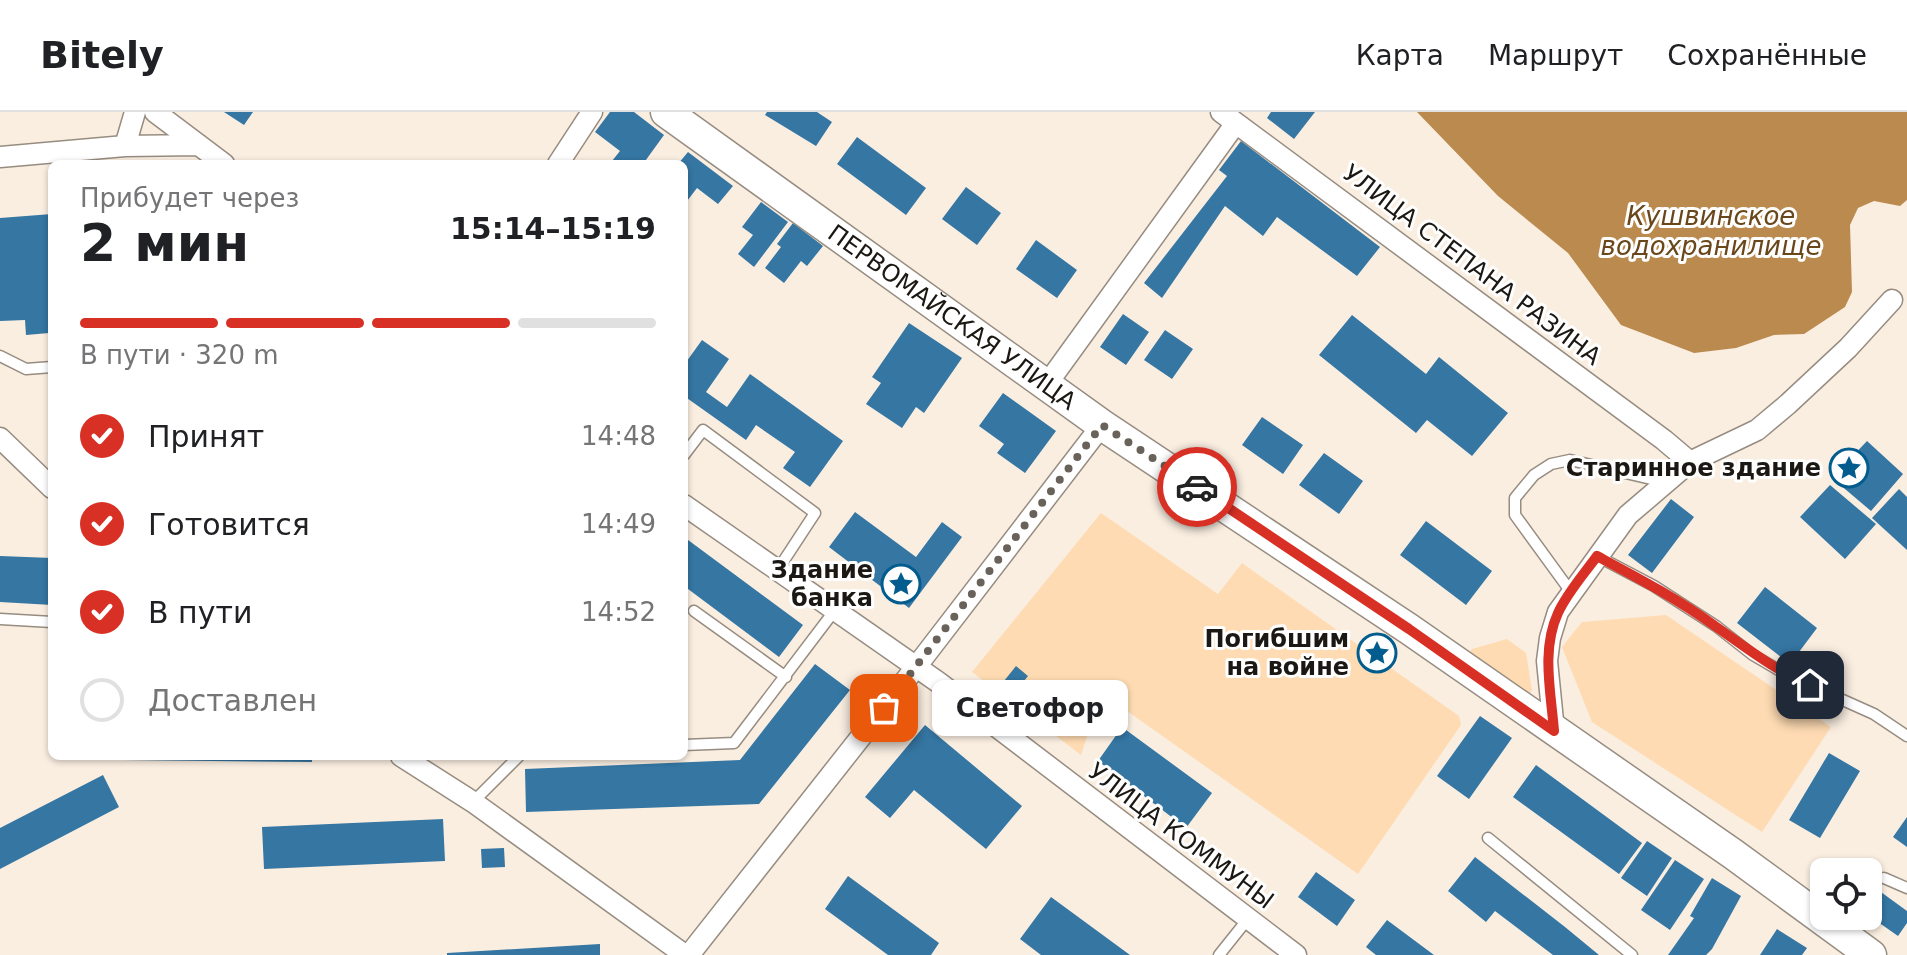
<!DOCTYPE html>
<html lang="ru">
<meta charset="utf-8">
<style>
body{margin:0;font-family:"DejaVu Sans",sans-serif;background:#f6f6f6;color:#202124;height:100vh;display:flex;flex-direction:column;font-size:30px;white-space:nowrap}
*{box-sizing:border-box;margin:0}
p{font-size:26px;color:#757577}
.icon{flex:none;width:44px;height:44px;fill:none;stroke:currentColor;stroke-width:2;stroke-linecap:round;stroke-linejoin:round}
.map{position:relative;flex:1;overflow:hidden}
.drawer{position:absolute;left:48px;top:48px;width:640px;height:600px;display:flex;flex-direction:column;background:#fff;border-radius:12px;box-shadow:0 2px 6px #0004}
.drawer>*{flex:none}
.controls{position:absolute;left:1810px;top:746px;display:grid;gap:16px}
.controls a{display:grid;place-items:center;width:72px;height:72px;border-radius:12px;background:#fff;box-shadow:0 2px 6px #0004;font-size:40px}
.pin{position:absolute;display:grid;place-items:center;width:68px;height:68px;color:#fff;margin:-34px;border-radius:16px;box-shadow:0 4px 12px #0006}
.courier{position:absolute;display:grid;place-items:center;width:80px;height:80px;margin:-40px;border:6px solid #d93025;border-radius:50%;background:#fff;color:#222;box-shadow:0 2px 10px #0007}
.bubble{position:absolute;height:56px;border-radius:12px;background:#fff;box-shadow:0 2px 6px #0004;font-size:26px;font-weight:700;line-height:56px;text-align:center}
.headline em{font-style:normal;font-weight:700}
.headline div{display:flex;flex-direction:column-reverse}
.headline{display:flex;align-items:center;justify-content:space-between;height:136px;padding:0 32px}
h1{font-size:52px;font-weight:700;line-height:60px}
.bar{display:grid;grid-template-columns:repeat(4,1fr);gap:12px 8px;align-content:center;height:96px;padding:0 32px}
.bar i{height:10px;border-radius:6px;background:#e0e0e0}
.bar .selected{background:#d93025}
.bar p{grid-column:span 4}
ol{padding:0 32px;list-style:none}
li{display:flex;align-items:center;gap:24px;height:88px}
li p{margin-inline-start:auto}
li .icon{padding:8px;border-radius:50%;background:#d93025;color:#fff;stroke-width:4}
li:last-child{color:#757577}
li i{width:44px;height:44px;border:4px solid #e0e0e0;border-radius:50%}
header{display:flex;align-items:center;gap:48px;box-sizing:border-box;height:112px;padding:0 40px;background:#fff;border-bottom:2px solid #e0e0e0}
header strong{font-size:38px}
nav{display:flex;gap:44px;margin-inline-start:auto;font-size:28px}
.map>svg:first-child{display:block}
.green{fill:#fedbb2}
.water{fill:#bb8a4f}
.building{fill:#3576a3}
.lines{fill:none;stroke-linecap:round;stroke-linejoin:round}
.service-casing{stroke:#978c80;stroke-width:13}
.minor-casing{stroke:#978c80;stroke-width:23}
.secondary-casing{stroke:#978c80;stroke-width:33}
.service{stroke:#fff;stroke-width:10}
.minor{stroke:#fff;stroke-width:20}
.secondary{stroke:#fff;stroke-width:30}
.done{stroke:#69625a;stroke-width:8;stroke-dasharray:0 14.4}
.route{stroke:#d93025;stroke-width:10}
.labels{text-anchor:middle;stroke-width:6;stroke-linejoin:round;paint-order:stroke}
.street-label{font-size:24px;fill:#1b1712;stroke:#fefefe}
.poi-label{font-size:24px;font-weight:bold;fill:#1b1712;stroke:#fefefe;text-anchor:end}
.water-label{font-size:26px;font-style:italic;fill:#69471a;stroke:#fefefe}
</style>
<header>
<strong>Bitely</strong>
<nav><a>Карта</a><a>Маршрут</a><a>Сохранённые</a></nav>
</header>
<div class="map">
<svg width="1907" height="843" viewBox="0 0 1907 843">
<rect width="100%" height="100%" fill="#faeee1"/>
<path class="green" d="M1101,401l117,81 24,-31 217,153 2,9 -103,149 -248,-175 -22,35 -7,21 -109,-83z
M1666,503l165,112 -69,105 -170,-110 -30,-75 20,-25z
M1507,527l19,14 6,37 -6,8 -60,-42 6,-7z"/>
<path class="water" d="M1417,0h490v88l-7,6 -26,-5 -16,7 -8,17 2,67 -7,15 -41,27 -30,1 -38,13 -42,5 -73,-28 -53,-72 -70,-57z"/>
<path class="building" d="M224,0h29l-9,13z
M610,0h24l30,23 -21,29h-27l-4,-3 8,-10 -25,-19z
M767,0h50l15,10 -16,24 -51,-31z
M1271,0h44l-21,27 -27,-21z
M857,25l69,51 -20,27 -69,-51z
M1241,29l139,106 -23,29 -80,-59 -14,19 -38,-30 -63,92 -18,-15 83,-107 -8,-6z
M688,40l45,34 -15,18 -21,-16 -13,17v-41h-6z
M966,75l35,26 -24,32 -35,-26z
M761,90l27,20 -34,45 -16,-13 15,-19 -11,-8z
M52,102v105h-4l1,14 -23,2 -1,-15 -25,1v-103z
M793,111l30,23 -16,20 -6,-5 -17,22 -19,-15 16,-21 -4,-3z
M1036,128l41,30 -20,28 -41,-29z
M1123,202l26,18 -23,33 -26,-18z
M1352,203l74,59 13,-17 69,56 -36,43 -45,-36 -11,13 -97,-78z
M909,211l53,35 -38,55 -8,-6 -14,21 -36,-24 15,-21 -9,-6z
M1165,218l28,19 -21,30 -28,-19z
M702,228l27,19 -23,33 21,15 23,-33 93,67 -33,46 -27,-19 12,-16 -39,-27 -10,15 -62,-44v-31z
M1003,281l53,38 -31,42 -28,-20 7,-9 -25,-18z
M1262,305l41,28 -20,29 -41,-29z
M1867,329l36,33 -32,37 -39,-33z
M1324,341l39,28 -24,33 -40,-29z
M1830,373l46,39 -31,35 -45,-42z
M1899,377l8,8v53l-35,-32z
M1671,387l23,18 -42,56 -24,-18z
M855,400l61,45 26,-35 20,15 -53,71 -80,-61z
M1426,409l66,50 -26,34 -66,-50z
M684,425l119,88 -24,32 -95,-71z
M0,444l52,2v47l-52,-3z
M1765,475l52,41 -27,36 -53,-41z
M815,552l35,26 -91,114 -233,8 -1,-43 215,-9z
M1016,554l12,10 -16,20 -12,-10z
M1480,604l32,22 -43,61 -32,-23z
M925,613l97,81 -36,43 -72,-59 -24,28 -25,-21z
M1122,615l90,66 -26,35 -88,-67z
M1829,641l31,18 -40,67 -31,-18z
M124,644h188v6l-188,-2z
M1536,653l106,78 -23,31 -106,-77z
M103,663l16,32 -119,62v-41z
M1907,705v30l-14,-10z
M443,707l2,42 -181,8 -2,-42z
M1647,729l25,17 -25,38 -26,-18z
M504,736l1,19 -23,1 -1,-19z
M1475,745l90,70 34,28h-46l-58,-44 -9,11 -38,-31z
M1675,748l29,19 -34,51 -29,-20z
M1316,760l39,28 -18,26 -39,-29z
M848,764l91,67 -8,12h-43l-63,-46z
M1712,766l29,18 -29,53 -6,6h-38l26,-37 -4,-2z
M1874,775l33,24v12l-9,13 -30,-21v-20z
M1051,785l79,58h-89l-21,-16z
M1387,808l47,35h-58l-10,-8z
M1777,817l30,19 -5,7h-42z
M600,832v11h-153v-2z"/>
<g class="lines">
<g class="service-casing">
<path id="service" d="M0,244l26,13 26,-2
M684,343l19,-25 112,83 -38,58
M1597,444l57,30 62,40 37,29 36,21 85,38 33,22
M1571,480l-56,-77v-17l19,-23 17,-11 19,-4 94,22
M694,499l92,66
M0,507l52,3
M684,633l50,-2 101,-133
M473,690l46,-46
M1488,726l144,117
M1884,766l23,10
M1219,843l28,-35"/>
</g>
<g class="minor-casing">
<path id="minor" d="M155,0l69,52
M1221,0l443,328 26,22
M125,34l10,-34
M0,45l125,-11 74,-1
M558,52l34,-52
M1047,272l189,-261
M0,326l52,50
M684,393l254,177 358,273
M1554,619l-7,-70 3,-23 8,-26 70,-97 62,-53 67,-32 31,-26 60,-56 44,-48
M401,644l72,46 212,153
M689,843l227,-288 186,-242"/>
</g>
<g class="secondary-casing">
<g id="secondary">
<path id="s1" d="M666,0l436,313 307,204 324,225 138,101"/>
</g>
</g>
<use href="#service" class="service"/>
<use href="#minor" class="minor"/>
<use href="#secondary" class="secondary"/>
</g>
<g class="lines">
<path class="done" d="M884,596l218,-283 95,62"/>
<path class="route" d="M1197,375l212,142 145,102c-3,-39 -13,-81 4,-118 9,-20 26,-39 39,-57 41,22 81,43 118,70 32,22 59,44 95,59"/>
</g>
<defs>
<g id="sight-ring" transform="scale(2)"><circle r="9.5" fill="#fefefe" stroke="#025d8e" stroke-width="1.5"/><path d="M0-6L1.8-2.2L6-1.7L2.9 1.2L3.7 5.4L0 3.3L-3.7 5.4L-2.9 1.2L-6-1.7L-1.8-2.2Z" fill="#025d8e"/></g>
</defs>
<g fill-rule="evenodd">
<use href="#sight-ring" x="1849" y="356"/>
<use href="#sight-ring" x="901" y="472"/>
<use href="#sight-ring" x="1377" y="541"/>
</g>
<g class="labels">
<g class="street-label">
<text transform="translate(1472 153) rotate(37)" y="8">УЛИЦА СТЕПАНА РАЗИНА</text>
<text dy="8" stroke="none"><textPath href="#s1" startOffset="352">ПЕРВОМАЙСКАЯ УЛИЦА</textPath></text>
<text transform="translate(1181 724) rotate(37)" y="8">УЛИЦА КОММУНЫ</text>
</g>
<g class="poi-label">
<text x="1821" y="364">Старинное здание</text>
<text x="873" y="466">Здание<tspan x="873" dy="28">банка</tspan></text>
<text x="1349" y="535">Погибшим<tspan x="1349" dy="28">на войне</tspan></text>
</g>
<g class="water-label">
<text x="1711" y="113">Кушвинское<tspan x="1711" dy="30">водохранилище</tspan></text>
</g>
</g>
</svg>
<div class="controls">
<a><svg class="icon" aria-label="locate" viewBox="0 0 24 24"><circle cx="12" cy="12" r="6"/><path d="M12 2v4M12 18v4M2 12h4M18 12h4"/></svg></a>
</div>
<div class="pin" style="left:884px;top:596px;background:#ea580c"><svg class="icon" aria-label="bag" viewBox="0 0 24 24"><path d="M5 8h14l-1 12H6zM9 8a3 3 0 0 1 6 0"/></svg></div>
<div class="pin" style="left:1810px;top:573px;background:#1f2937"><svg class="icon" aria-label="home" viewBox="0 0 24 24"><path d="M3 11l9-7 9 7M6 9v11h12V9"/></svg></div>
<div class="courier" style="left:1197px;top:375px"><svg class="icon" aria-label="car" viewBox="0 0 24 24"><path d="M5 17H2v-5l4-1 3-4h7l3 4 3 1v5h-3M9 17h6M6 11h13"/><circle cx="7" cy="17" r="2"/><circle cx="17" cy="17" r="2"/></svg></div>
<div class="bubble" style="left:932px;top:568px;width:196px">Светофор</div>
<section class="drawer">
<div class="headline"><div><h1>2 мин</h1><p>Прибудет через</p></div><em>15:14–15:19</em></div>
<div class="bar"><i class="selected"></i><i class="selected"></i><i class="selected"></i><i></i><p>В пути · 320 m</p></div>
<ol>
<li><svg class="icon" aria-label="check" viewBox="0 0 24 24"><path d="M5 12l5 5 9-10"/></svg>Принят<p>14:48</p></li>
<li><svg class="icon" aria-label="check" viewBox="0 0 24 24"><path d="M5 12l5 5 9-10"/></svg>Готовится<p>14:49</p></li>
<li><svg class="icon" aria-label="check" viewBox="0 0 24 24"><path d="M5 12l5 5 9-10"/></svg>В пути<p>14:52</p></li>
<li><i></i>Доставлен</li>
</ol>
</section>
</div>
